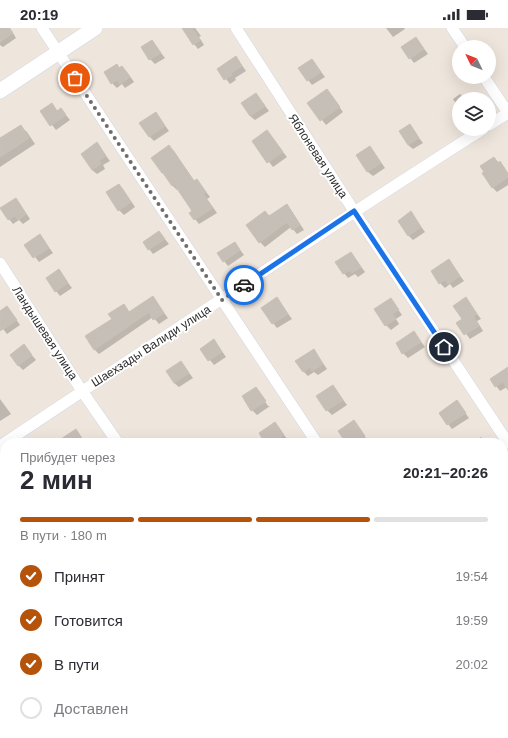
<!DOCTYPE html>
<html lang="ru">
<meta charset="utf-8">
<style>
body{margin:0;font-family:Helvetica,sans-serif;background:#f7f7f7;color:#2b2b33;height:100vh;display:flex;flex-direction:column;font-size:15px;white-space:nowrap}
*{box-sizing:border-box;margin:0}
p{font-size:13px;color:#7c7c81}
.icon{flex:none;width:22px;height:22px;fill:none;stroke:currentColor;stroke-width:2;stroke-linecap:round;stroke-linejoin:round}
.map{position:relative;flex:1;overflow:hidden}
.panel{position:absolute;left:0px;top:410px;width:508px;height:300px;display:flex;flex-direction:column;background:#fff;border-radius:16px 16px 0 0;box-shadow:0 4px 16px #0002}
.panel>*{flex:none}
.needle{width:26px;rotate:313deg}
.controls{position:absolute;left:452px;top:12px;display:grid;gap:8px}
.controls a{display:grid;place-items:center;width:44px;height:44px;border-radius:50%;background:#fff;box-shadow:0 4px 16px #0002;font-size:20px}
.pin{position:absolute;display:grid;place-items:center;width:34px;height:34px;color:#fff;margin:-17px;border:2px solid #fff;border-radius:50%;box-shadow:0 1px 4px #0007}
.courier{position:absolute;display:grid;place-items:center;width:40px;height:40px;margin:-20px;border:3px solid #1a73e8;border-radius:50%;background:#fff;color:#222;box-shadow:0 1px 5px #0007}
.summary em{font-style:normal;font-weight:800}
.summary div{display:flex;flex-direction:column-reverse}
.summary{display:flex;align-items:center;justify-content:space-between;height:68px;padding:0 20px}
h1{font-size:26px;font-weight:800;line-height:30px}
.bar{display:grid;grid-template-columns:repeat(4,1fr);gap:6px 4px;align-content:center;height:48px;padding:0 20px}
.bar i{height:5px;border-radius:3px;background:#e1e1e2}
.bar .on{background:#b45309}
.bar p{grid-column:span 4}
ol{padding:0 20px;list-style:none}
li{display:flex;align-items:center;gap:12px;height:44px}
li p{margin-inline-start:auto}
li .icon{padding:4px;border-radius:50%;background:#b45309;color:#fff;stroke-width:4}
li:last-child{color:#7c7c81}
li i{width:22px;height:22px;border:2px solid #e1e1e2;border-radius:50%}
.status{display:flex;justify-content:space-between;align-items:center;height:28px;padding:0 20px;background:#fff;direction:ltr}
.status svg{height:11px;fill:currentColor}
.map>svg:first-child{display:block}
.shadow{fill:#0003}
.building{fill:#c6bfb8;stroke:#cac1b5}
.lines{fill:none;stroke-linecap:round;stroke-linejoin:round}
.street-casing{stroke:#d1d6e5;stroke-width:12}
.secondary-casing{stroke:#d1d6e5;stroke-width:16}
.street{stroke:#fff;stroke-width:11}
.secondary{stroke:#fff;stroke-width:15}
.done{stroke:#6f6c69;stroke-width:4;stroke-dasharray:0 7.2}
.route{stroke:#1a73e8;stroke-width:5}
.labels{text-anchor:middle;stroke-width:4;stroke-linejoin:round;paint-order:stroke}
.street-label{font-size:12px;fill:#2b2b2b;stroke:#fff}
</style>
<div class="status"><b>20:19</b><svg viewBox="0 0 49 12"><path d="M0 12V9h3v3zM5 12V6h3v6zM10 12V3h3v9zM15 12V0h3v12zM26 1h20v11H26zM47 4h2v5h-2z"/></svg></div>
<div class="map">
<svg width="508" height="710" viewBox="0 0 508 710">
<rect width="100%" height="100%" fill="#eee5dc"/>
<path class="shadow" d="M0,0h10l6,10 -13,9 -3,-2z
M183,0h12l6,8 -2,1 5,8 -6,4 -4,-5z
M386,0h18l1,1 -12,8z
M416,10l12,16 -14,9 -12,-16z
M152,13l13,17 -10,6 -5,-5z
M236,29l10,14 -11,7 1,2 -6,4 -12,-15z
M312,32l13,17 -13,8 -13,-17z
M117,37l3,4 2,-2 5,5 7,10 -9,6 -3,-4 -5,4 -5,-5z
M256,66l13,17 -14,9 -5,-4z
M460,66l5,5h-6v9l-6,-9z
M331,67l12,17 -17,13 -17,-22z
M51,76l7,8 3,-3 9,11 -14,10 -15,-19z
M156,85l13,18 -15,10 -5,-5z
M409,97l14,18 -10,6 -5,-4z
M20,98l7,6 8,12 -35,23v-27z
M267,104l20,25 -14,10 -20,-26z
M97,116l13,17 -7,4 2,4 -8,5 -5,-4z
M169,119l5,4 21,31 2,-2 13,17 -3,2 10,14 -18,11 -4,-5 -1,-8 -16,-22 -1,1 -5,-5z
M369,119l5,5 11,16 -12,8 -5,-4 -11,-17z
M494,130l10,9 4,6v12l-11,7 -5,-5z
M119,157l4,4 12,18 -11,8 -5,-5 -12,-18z
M16,171l4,5 10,15 -7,5 -4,-4 -6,4 -12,-15z
M287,177l4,5 13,20 -7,4 -6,-7 -26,20 -5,-5 5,-30 4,4z
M411,185l14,19 -12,8 -5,-5z
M159,204l10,12 -16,10 -4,-5z
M40,207l13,18 -14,9 -13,-17z
M235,215l9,12 -16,11 -4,-5z
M351,225l14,19 -7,5 -3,-3 -7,4 -12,-15z
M449,233l15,20 -11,7 -3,-4 -5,4 -5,-5z
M59,243l13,17 -12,8 -4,-5z
M153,270l15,20 -9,6 -6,-7 -54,37 -5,-5 30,-44 6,8z
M277,271l15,20 -15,9 -4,-5z
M391,271l11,16 -6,4 3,5 -8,6 -5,-5z
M466,271l15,20 -4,2 6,10 -13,8 -12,-16 6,-3z
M7,279l13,18 -13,9 -7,-9v-13z
M414,304l11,15 -17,11 -5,-5z
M214,312l12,17 -12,8 -13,-16z
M24,318l12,14 -13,10 -5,-5z
M314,322l13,19 -9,6 -4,-3 -6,4 -5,-5z
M181,334l12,16 -14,9 -5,-4z
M508,340v20l-1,-1 -7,4 -9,-12z
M333,358l14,19 -15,10 -5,-5z
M256,360l4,4h-2l10,14h2l-13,9 -5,-5z
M0,371l11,15 -11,7z
M457,374l12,16 -17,11 -4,-5z
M354,394l14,19 -2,2h-19z
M275,396l13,16 -4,3h-18z
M481,409l5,6h-14z
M503,444l5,6v9l-5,3z
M2,449l3,3v29l-4,3 -1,-33z
M5,571v26l-5,-5v-18z
M508,643v19l-5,-8v-8z
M168,705h3l5,5h-16z
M260,705h21l-8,5 -3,-3 -5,3z
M362,705l5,5h-12z"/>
<path class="building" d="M0,0h9l4,5 -13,9z
M182,0h10l8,12 -7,5z
M416,9l8,12 -15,10 -8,-12z
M152,12l9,13 -12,7 -8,-13z
M236,28l6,10 -11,7 1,2 -8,5 -7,-11z
M312,31l9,13 -14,9 -9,-13z
M117,36l2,4 3,-2 8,11 -10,7 -3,-4 -6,4 -7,-12z
M327,61l13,18 -20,14 -13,-18z
M256,65l9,13 -15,10 -9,-13z
M52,75l5,8 4,-3 5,7 -16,11 -10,-15z
M156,84l9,14 -16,11 -10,-14z
M410,96l9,14 -11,7 -9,-14z
M21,97l8,13 -29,19v-19z
M267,102l16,22 -16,11 -15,-22z
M97,114l9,14 -7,4 2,4 -9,6 -11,-16z
M169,117l25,36 3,-2 9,13 -3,2 10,14 -19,12 -5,-7 3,-2 -18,-27 -2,2 -9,-13h-1l-11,-15z
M370,118l11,17 -14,9 -11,-17z
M494,129l4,6 2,-2 8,13v3l-16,11 -10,-15 2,-1 -4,-6z
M119,156l12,18 -13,9 -12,-19z
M16,170l10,16 -8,6 -3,-4 -7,4 -8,-12z
M287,176l13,21 -8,5 -5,-8 -28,21 -13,-18 19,-14 4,5z
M411,183l10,16 -13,9 -10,-15z
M159,203l6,8 -17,11 -5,-8z
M40,206l9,14 -16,10 -9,-13z
M235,214l5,8 -17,12 -6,-9z
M351,224l10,15 -9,6 -2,-3 -7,4 -8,-12z
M449,231l11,17 -12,8 -3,-4 -6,4 -8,-13z
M59,241l9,14 -13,9 -9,-14z
M153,268l11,17 -11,7 -4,-8 -55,38 -9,-14 27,-17 -4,-5 16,-10 5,8z
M277,269l11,17 -16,10 -11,-16z
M466,269l11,17 -4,2 6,10 -15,9 -8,-12 6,-4 -9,-13z
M391,270l8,12 -7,4 4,5 -11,7 -11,-17z
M7,278l10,14 -17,11v-20z
M414,303l7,11 -19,12 -6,-11z
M214,311l8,13 -14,9 -8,-12z
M24,316l8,11 -14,11 -8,-11z
M314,321l9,15 -11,7 -2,-4 -7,5 -8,-11z
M181,333l8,12 -15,10 -8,-12z
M508,339v23l-5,-8 -8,5 -5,-8z
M333,357l10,15 -17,11 -10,-15z
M256,359l10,14 -15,10 -9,-15z
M457,372l9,13 -19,12 -8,-12z
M354,392l11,16 -11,7h-8l-8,-12z
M275,394l9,13 -12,8h-7l-6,-10z
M76,401l9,14h-30z"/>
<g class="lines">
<g class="street-casing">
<path id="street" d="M42,0l275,415
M236,0l118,183 154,232
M452,0l13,19
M484,49l24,36
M489,97l19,-12
M0,235l82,128 36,52
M0,418c161,-107 321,-214 483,-317
M0,533l5,7
M503,696l5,7
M114,705l3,5
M316,705l3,5"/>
</g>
<g class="secondary-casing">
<path id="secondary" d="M0,63l95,-63"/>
</g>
<use href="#street" class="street"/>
<use href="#secondary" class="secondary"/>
</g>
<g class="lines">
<path class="done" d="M75,50l147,222 22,-15"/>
<path class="route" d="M244,257l110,-74 90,136"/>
</g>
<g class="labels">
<g class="street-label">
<text transform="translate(318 128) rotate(57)" y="4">Яблоневая улица</text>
<text transform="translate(45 305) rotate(57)" y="4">Ландышевая улица</text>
<text transform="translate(151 318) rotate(-33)" y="4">Шаехзады Валиди улица</text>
</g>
</g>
</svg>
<div class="controls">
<a><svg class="needle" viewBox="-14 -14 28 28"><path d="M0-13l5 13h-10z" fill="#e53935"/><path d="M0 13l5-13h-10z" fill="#7c7c81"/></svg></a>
<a><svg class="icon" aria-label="layers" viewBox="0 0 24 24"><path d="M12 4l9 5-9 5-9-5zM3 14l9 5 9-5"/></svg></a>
</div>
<div class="pin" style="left:75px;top:50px;background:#ea580c"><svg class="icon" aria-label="bag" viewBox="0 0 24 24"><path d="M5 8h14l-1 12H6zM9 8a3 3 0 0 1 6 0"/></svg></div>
<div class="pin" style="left:444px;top:319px;background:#1f2937"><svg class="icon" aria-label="home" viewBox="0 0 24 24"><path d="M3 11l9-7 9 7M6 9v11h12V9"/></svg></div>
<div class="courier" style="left:244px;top:257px"><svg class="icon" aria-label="car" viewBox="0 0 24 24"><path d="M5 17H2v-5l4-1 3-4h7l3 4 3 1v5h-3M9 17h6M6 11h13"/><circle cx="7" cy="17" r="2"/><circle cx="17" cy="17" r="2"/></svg></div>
<section class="panel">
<div class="summary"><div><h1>2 мин</h1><p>Прибудет через</p></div><em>20:21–20:26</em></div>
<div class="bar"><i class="on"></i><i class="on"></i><i class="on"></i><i></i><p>В пути · 180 m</p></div>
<ol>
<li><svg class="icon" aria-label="check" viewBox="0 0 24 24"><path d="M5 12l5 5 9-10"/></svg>Принят<p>19:54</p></li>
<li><svg class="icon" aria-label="check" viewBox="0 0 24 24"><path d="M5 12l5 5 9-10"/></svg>Готовится<p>19:59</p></li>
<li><svg class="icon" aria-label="check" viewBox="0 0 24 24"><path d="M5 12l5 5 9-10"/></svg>В пути<p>20:02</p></li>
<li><i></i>Доставлен</li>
</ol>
</section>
</div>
